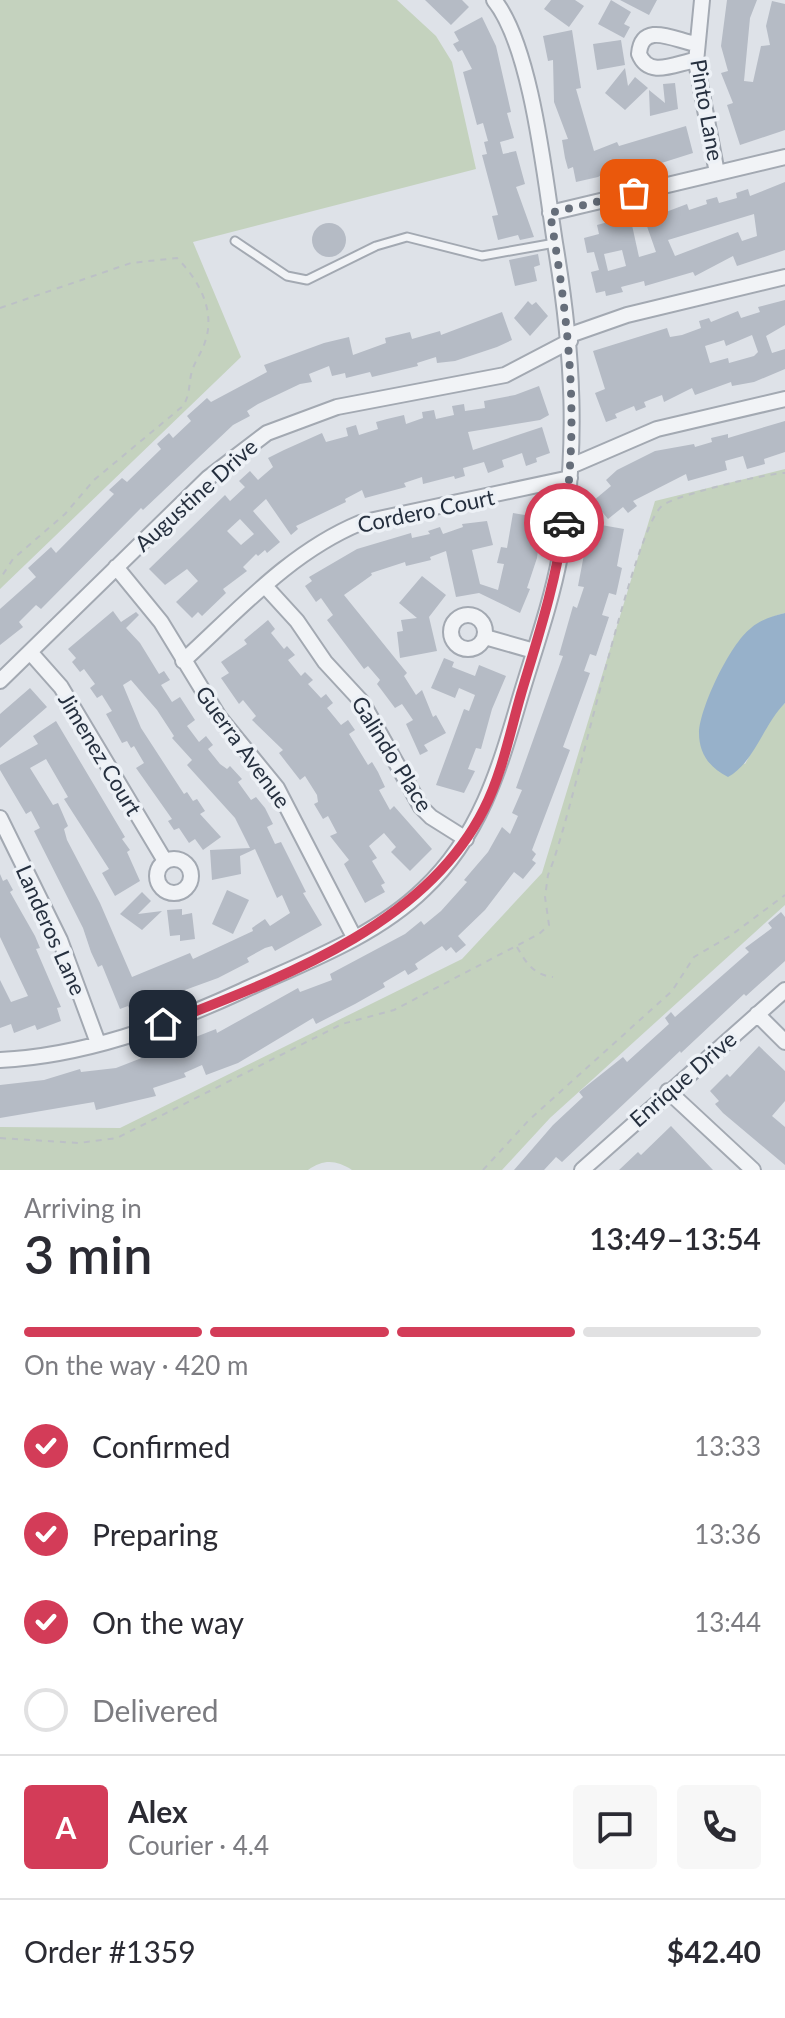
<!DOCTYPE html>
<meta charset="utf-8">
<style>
body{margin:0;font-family:Lato,sans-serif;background:#f7f7f7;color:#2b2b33;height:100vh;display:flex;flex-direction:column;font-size:30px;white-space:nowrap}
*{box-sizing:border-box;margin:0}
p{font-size:26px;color:#7c7c81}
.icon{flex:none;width:44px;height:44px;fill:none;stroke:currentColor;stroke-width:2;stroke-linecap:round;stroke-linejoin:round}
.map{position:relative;height:1170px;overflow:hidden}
.drawer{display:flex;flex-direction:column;background:#fff;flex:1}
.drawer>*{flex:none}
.pin{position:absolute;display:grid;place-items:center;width:68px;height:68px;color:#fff;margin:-34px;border-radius:16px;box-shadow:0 4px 12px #0006}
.courier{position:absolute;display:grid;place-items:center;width:80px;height:80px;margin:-40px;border:6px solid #d33c58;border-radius:50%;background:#fff;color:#222;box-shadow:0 2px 10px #0007}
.overview em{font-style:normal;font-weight:600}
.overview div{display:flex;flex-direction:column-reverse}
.overview{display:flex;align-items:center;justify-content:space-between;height:136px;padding:0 24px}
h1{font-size:52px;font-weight:600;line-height:60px}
.bar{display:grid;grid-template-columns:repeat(4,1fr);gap:12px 8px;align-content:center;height:96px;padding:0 24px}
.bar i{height:10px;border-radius:6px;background:#e1e1e2}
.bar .selected{background:#d33c58}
.bar p{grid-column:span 4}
.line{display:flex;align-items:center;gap:20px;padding:0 24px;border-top:2px solid #e1e1e2}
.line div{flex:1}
.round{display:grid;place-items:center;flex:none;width:84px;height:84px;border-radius:8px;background:#f7f7f7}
ol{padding:0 24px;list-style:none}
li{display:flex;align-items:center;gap:24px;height:88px}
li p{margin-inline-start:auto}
li .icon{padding:8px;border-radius:50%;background:#d33c58;color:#fff;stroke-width:4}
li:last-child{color:#7c7c81}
li i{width:44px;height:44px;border:4px solid #e1e1e2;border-radius:50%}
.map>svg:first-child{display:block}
.green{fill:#c4d2be}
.water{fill:#97b1ca}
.building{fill:#b5bbc5;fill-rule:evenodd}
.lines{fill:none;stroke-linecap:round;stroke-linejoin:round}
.lane-casing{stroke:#a3a9b2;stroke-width:11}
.street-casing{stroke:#a3a9b2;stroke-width:18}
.path{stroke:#bcc0c6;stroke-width:2;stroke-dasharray:6 6;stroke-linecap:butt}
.lane{stroke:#f1f3f6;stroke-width:7}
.street{stroke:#f1f3f6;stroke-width:14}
.done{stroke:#666e7a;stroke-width:8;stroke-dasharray:0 14.4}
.route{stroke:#d33c58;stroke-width:10}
.labels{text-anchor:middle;stroke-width:7;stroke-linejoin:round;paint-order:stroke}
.street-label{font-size:22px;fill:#26303f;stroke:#edf1f6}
</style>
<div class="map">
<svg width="785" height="1170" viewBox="0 0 785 1170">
<rect width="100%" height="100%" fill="#dee2e8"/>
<path class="green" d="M0,0h397l39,36 16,26 24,107 -283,73 48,115 -241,232z
M785,469v144c-55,14 -69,70 -86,118l46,33 27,-48 13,-13v202l-235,213 -48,52h-150c-16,-10 -28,-11 -44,0h-308v-43l120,1 342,-169 80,-86 113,-372z"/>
<path class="water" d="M785,613v90c-22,22 -30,59 -57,74 -18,-9 -29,-23 -29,-44 1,-26 31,-89 52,-105 9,-8 22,-12 34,-15z"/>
<path class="building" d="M425,0h37l7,7 -18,18z
M551,0h24l9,6 -15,21 -25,-18z
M611,0l20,12 -7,12 6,3 -6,11 -26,-14z
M620,0h37l-8,15z
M727,0h30l-7,18 -6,63 9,1 8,-36 9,-1 -4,-19 6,-25 13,3v126l-45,15 -13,-40 6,-2 -12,-30 7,-2 -7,-25z
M482,17l14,29 15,66 -4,1 7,25 -14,4 3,12 13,-3 9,33 -9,3 18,50 -14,3 -2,-5 -20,5 -6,-24 6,-1 -16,-60 5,-1 -3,-12 4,-1 -5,-18 -6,2 -14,-53 9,-3 -10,-19 -4,2 -5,-8 6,-3 -5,-9z
M572,30l9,58 -5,1 18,62 23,-9 2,4 67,-20 7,27 -41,13 -2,-6 -32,14 -3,-7 -17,10 -22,5 -3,-15 -5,2 -3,-11 -3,-18 6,-1 -14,-37 -1,-42 -5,1 -5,-25z
M621,40l4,25 -28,5 -4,-26z
M625,68l3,18 7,-9 13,11 -23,22 -20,-17z
M675,83l3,26 -28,7 -1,-26 16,13 -2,-19z
M785,182v68l-48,16 -4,-10 -38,20 -2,-4 -48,14 -1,-5 -23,6 2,5 -17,4 -1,-5 -9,2 -5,-21 8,-2 -5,-18 -7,1 -3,-15 15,-4 -2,-9 33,-9 9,41 17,-5 -13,-37 13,-5 2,5 29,-11 2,6 18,-6 -1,-4 11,-3 2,6 18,-5 -1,-5 12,-4 2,7zM754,214l3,22 -15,5 -4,-9 -63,24 -7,-16zM622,250l4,16 -18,5 -4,-17z
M312 240a17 17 0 1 1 34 0a17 17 0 1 1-34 0Z
M538,254l2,11 -6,2 3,14 -22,5 -6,-26z
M785,300v25l-19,11 6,17 13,-4v20l-31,13 -22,4 -1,-4 -36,13 -3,-7 -28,14 -2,-7 -18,7 2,5 -10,4 -2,-5 -19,8 2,4 -11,4 -11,-29 10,-4 -12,-38 74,-23 3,9 12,-2 19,-7 -2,-7 10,-3 2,4 27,-11 3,7 19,-6 -2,-5zM752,335l6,17 -4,4 -25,7 -1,-5 -18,5 -5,-17 19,-6 2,6z
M528,301l4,4 4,-3 12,14 -18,20 -16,-18z
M502,312l10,28 -15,7 -42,14 -18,2 -1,-6 -19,6 1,3 -46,11 -2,-5 -24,6 -1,-5 -13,3 -3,-10 -20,8 3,8 -12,2 -42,20 -11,7 3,5 -17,9 -90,85 -2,-2 -100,101 -5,-4 -17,17 4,5 -23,18v-36l36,-32 -8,-9 23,-21 5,6 58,-59 -5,-4 13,-12 5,4 34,-33 -4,-5 12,-11 4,5 18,-17 -4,-5 20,-18 4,4 56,-30 -3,-7 60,-22 25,-6 4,18 33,-12 -1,-5 25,-6 2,7 28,-8 1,4z
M539,386l10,29 -9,5 -72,12 5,18 69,-23 8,26 -14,5 1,4 -11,4 -4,-13 -20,7 2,7 -16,6 -4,-11 -21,6 2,8 -10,3 -1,-3 -31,8 -1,-7 -18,6 2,4 -41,11 -3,-8 -17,9 1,3 -50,24 2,3 -7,6 -25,-36 -13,12 27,31 -13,11 -2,-3 -7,6 -2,-2 -13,13 4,4 -24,18 3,4 -24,23 -4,-4 -6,6 -16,-16 22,-21 -11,-12 -22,16 -16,-16 76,-74 5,6 15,-14 -6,-6 11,-10 8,9 15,-13 -5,-9 16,-8 38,-17 4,9 22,-6 -2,-8 10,-3 3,10 19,-6 -2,-7 11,-3 17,-4 2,9 17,-6 -1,-6 12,-2 2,9 18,-4 -2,-9 12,-2 1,7 20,-3 -1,-7 31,-6zM240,519l14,15 -13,11 -14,-14z
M785,421v31l-21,7 1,5 -18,5 -4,-13 -18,5 2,9 -39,11 -2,-7 -53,27 4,5 -9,7 -5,-6 -15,12 -15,-18 18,-15 -5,-6 11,-10 38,-19 39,-7 1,3 17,-5 -1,-4 17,-4v4z
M513,513l29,5 -5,40 -10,30 3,1 -10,24 -41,-20 -23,4 -10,-46 -16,6 1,3 -25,6 -1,-4 -34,11 1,2 -28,20 63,78 -3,3 12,19 6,-5 11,27 3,-2 10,18 -22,12 4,6 -8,4 -14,-31 7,-4 -11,-16 -7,4 -18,-24 3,-4 -12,-14 -4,3 -37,-49 6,-5 -12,-17 -5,4 -11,-16 7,-5 -3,-4 48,-28 54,-16 1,5 18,-4 -2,-3 12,-4 3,7 20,-7 -1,-3 25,-3 6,24 -21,5 8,34 18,6 6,-26 -7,-1 4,-16 6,1z
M590,523l34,6 -7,37 5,2 -6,27 -7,-2 -7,22 7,2 -13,39 -6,-2 -6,17 6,2 -27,74 7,3 -38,100 4,4 -4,6 4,3 -13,16 -9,-7 -29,38 -27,26 8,9 -10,8 -5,-6 -5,4 -4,-5 -27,18 3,5 -10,6 -3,-5 -22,13 2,4 -30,17 -39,20 -3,-6 -75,45 -32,12 -4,-10 -18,8 2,4 -33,11 3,8 -60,14 -2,-8 -94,16v-33l44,-5 36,-11 1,3 35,-4 100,-39 1,4 81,-45 2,4 32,-12 -2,-6 75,-40 16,-13 3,4 17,-14 26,-29 -3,-2 24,-28 14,-25 8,7 8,-18 -6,-3 10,-23 -6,-2 47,-132 -4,-1 14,-49 4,2 7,-21 -6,-1z
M422,576l24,19 -17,22 8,34 -37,7 -3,-26 6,-1 -2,-11 16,-2 -18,-15z
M113,611l8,11 15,-10 3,3 -13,13 14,15 19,31 5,-3 6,9 -9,5 11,17 8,-5 15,23 -8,6 12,16 7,-6 7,9 -5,4 12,15 7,5 3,-3 12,13 -4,3 13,18 5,-3 9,11 8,16 -6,3 8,17 6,-2 25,50 -3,1 19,32 -47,26 -3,-5 -7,2 -18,10 2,4 -31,16 -88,32 -2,-4 -8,3 -18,-44 -4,2 -7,-15 -8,-24 -49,-97 6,-3 -9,-17 -5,3 -26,-44v-5l38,-21 -5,-8 23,-15 69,116 -3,2 8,11 -3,2 13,29 -25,15 -13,-23 7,-4 -45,-70 4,-2 -22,-38 -16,9 23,37 5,-2 10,23 -4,3 3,11 33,63 32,74 58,-24 3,6 60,-28 -1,-3 13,-9 5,7 20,-13 -8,-18 -5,3 -22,-49 -15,7 1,18 -29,6 -2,-30 40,-2 -15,-30 -48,-53 5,-5 -20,-22 2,-2 -17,-26 -26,-30 -8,5 18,43 43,66 3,-2 6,9 4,-2 8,12 -5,3 21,23 -18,13 -8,-11 -6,4 -10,-15 -5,2 -6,-9 4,-2 -36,-51 8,-5 -10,-17 -3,2 -4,-7 -5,2 -16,-29 6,-3 -10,-16 -5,3 -7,-10 5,-4 -11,-15 -4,3 -8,-10 4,-4 -8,-9z
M268,620l7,9 -4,4 13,16 3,-3 8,9 -7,5 13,16 4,-4 8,8 -5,4 13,14 5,-4 7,9 -6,5 14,17 7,-5 7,10 -6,4 19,31 4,-3 6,10 7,15 -6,3 11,20 4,-4 38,43 -22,22 -19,-19 5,-5 -12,-14 -15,13 8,12 -5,3 13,22 -4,2 4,7 -20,11 -21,-39 5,-4 -19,-24 7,-3 -9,-17 -5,3 -9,-15 4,-2 -1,-7 -12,-19 -5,4 -21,-27 4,-3 -31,-30 4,-4 -13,-16 -4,4 -18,-26 8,-5 -8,-11 26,-18 -3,-4z
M444,658l10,4 -2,5 23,9 4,-11 27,11 -14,33 -11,40 -5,-1 -8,21 7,2 -11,22 -28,-8 28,-76 5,2 6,-16 -16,-7 -4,10 -24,-10z
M30,688l17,19 -47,41v-34z
M0,874l3,7 4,-2 6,11 -3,2 25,44 5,12 -4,1 25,58 -4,1 4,13 -24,9 -2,-5 -21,8 -3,-9 -11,4v-48l11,22 17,-6 -28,-59z
M227,890l22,10 -16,34 -21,-10z
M142,892l9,9 -13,13 24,-3 -20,19 -22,-16z
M182,909v6l10,-2 3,26 -15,2v-6l-10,1 -3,-26z
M781,912l4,5v44l-39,35 -2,-2 -63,59 -1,-2 -118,111 -6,-5 -12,13h-30l39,-45 30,-28 -4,-5 44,-35 4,5 42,-38 -4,-6 6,-6 4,5 74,-65 -4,-4 27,-20 -4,-5z
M759,1046l26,25v30l-13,15 13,11v38l-62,-52 -8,-9 4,-3 -9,-10 17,-17 3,3z
M671,1126l42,44h-94l19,-18 3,3z"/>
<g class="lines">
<g class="lane-casing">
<path id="lane" d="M235,241l52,35 20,4 69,-34 31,-9 75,19 73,-13"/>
</g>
<g class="street-casing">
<path id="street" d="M702,0l-6,62 21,111
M696,60c-20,3 -47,19 -57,-6 3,-34 37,-13 57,-10
M550,213l235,-56
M570,335l57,-20 158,-38
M571,466l86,-37 128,-30
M116,567l45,55 58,95 58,71 77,149
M265,586l32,35 28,41 37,40 59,105 10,10 35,22
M451 632a17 17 0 1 1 34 0a17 17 0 1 1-34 0Z
M485,637l49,14
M30,652l31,35 104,174
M183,661c56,-51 107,-109 177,-138l210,-45
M0,681l208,-203 59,-45 70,-26 168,-32 65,-34
M0,818l60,122 38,103
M157 876a17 17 0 1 1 34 0a17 17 0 1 1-34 0Z
M757,1014l28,28
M0,1060c83,-4 166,-34 242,-69 61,-28 133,-54 182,-102 56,-53 75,-119 96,-191 14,-47 31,-94 40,-142 19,-108 13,-206 -5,-313 -10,-63 -23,-196 -61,-243
M668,1091l85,79
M582,1170l203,-180"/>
</g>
<path class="path" d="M0,308l131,-45 46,-5c22,22 39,53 28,84 -3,10 -10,19 -13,29 -4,14 -1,22 -9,35l-89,74 -29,34 -52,45 -13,20
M517,947c9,16 17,28 36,30
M0,1138l79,5 38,-5 225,-114 52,-14 145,-76 10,-9 -4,-28 3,-22c25,-57 84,-348 115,-370 14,-10 104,-32 122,-32
M483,1170l46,-50 143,-129 22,-34 36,-21 55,-41"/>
<use href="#lane" class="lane"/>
<use href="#street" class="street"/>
</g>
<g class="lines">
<path class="done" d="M564,523c16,-108 4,-204 -14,-310l84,-20"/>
<path class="route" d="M163,1024c115,-45 262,-97 321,-215 18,-35 26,-77 37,-115 17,-57 35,-112 43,-171"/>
</g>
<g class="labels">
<g class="street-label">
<text transform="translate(707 110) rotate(80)" y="8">Pinto Lane</text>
<text transform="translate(196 495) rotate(-42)" y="8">Augustine Drive</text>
<text transform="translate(426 511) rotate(-12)" y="8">Cordero Court</text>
<text transform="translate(243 747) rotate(54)" y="8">Guerra Avenue</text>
<text transform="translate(100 754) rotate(59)" y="8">Jimenez Court</text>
<text transform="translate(392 754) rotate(58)" y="8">Galindo Place</text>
<text transform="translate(51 930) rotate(66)" y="8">Landeros Lane</text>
<text transform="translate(683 1079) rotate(-41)" y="8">Enrique Drive</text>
</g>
</g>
</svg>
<div class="pin" style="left:634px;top:193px;background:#ea580c"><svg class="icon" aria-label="bag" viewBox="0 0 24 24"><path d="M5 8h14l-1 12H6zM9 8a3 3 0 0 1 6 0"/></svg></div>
<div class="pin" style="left:163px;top:1024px;background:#1f2937"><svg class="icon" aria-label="home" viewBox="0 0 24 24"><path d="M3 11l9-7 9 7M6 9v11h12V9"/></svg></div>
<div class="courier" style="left:564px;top:523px"><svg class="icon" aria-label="car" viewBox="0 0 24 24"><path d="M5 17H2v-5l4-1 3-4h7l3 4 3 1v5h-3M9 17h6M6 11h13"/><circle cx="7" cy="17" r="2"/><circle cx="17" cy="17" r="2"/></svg></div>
</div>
<section class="drawer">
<div class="overview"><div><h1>3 min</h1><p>Arriving in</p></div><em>13:49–13:54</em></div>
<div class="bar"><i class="selected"></i><i class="selected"></i><i class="selected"></i><i></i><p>On the way · 420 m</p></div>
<ol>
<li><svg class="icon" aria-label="check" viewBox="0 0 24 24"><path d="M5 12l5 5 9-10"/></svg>Confirmed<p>13:33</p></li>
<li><svg class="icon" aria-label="check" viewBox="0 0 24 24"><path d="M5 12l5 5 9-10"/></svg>Preparing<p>13:36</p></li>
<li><svg class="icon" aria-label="check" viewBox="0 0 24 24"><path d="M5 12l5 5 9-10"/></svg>On the way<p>13:44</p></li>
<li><i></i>Delivered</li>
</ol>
<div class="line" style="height:144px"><b class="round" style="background:#d33c58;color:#fff">A</b><div><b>Alex</b><p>Courier · 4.4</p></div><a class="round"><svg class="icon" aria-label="chat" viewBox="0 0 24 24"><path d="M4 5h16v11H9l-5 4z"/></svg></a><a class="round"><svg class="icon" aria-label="phone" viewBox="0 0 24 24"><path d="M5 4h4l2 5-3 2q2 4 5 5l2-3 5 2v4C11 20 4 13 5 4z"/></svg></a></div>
<div class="line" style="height:104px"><div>Order #1359</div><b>$42.40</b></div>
</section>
